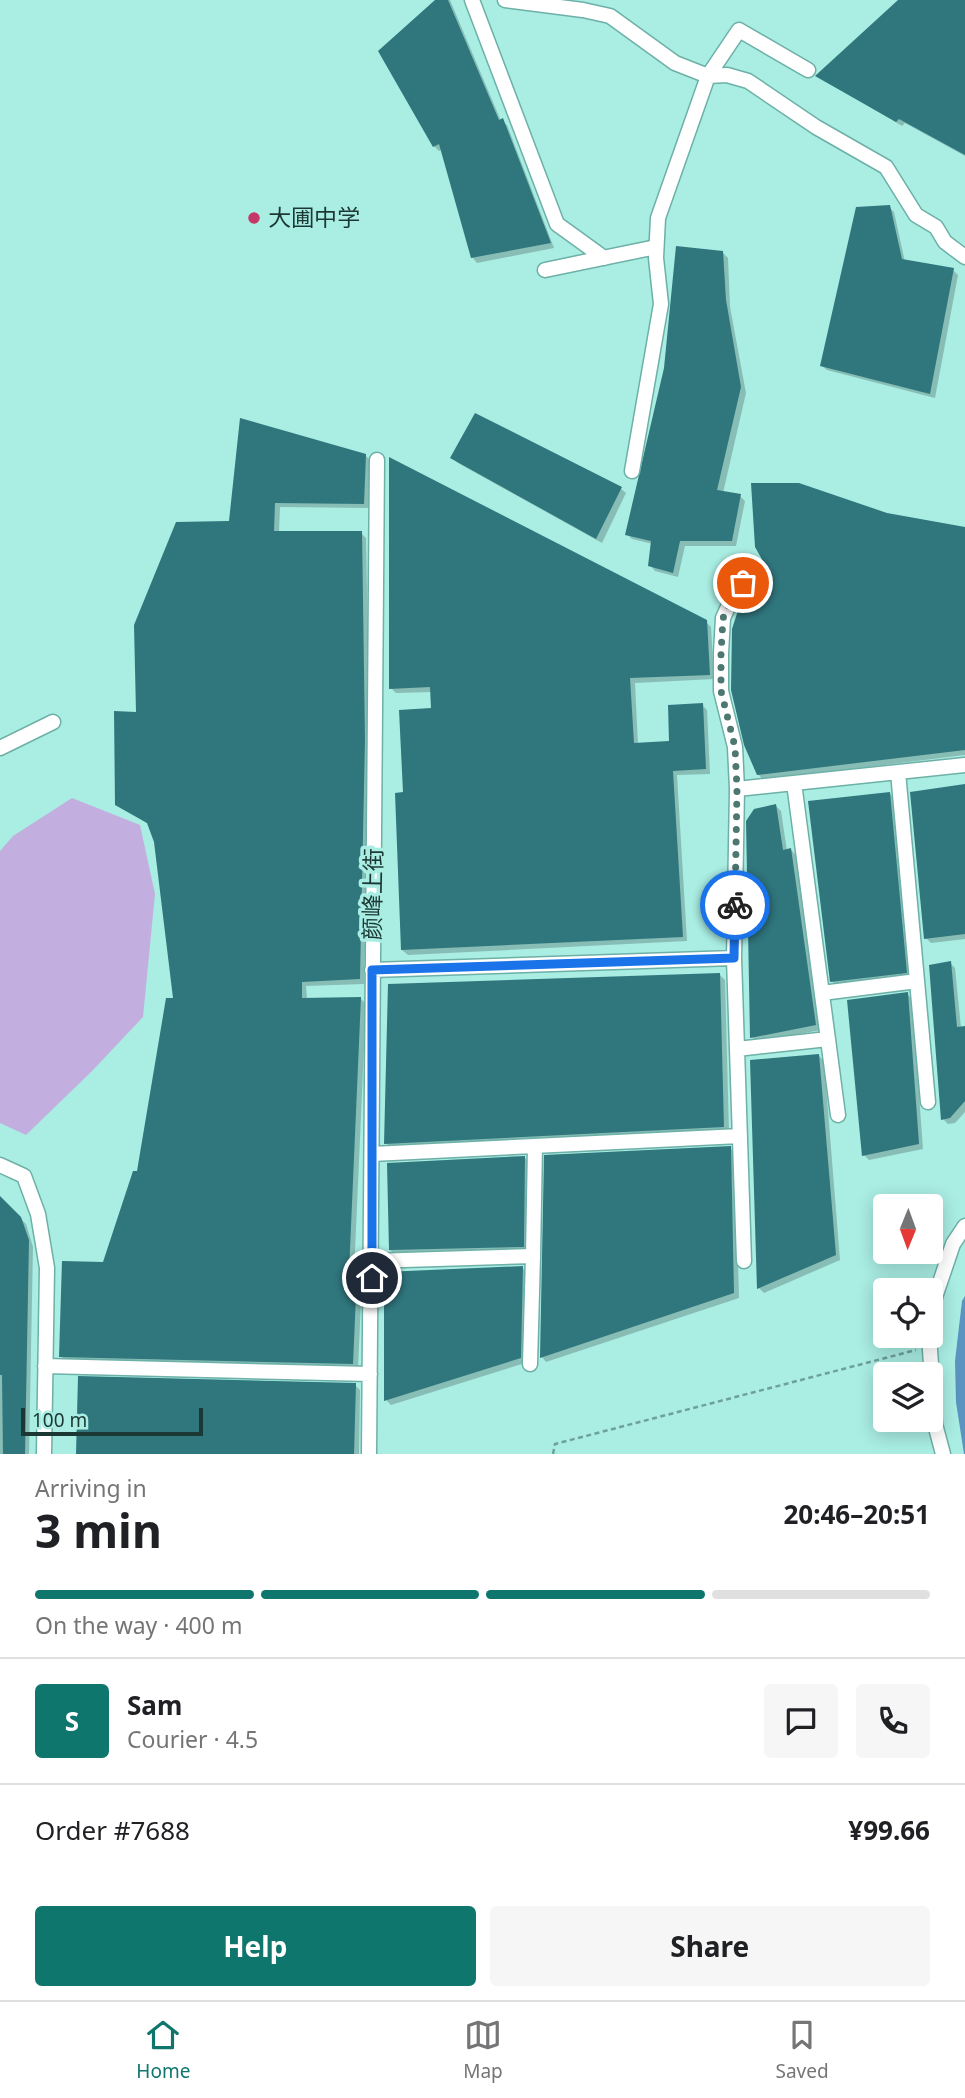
<!DOCTYPE html>
<meta charset="utf-8">
<style>
body{margin:0;font-family:"Noto Sans","Noto Sans SC",sans-serif;background:#f6f6f6;color:#202124;height:100vh;display:flex;flex-direction:column;font-size:26px;white-space:nowrap}
*{box-sizing:border-box;margin:0}
p{font-size:23px;color:#757577}
.icon{flex:none;width:38px;height:38px;fill:none;stroke:currentColor;stroke-width:2;stroke-linecap:round;stroke-linejoin:round}
.map{position:relative;height:1454px;overflow:hidden}
.sheet{display:flex;flex-direction:column;background:#fff;flex:1}
.sheet>*{flex:none}
.needle{width:46px;rotate:181deg}
.buttons{position:absolute;left:873px;top:1194px;display:grid;gap:14px}
.buttons a{display:grid;place-items:center;width:70px;height:70px;border-radius:7px;background:#fff;box-shadow:0 4px 18px #0003;font-size:35px}
.scale{position:absolute;left:21px;bottom:18px;width:182px;box-sizing:border-box;padding-left:7px;border:4px solid #1c3834;border-top:0;font-size:19px;line-height:24px;white-space:nowrap;color:#1c3834;-webkit-text-stroke:5px #a9ede3;paint-order:stroke}
.pin{position:absolute;display:grid;place-items:center;width:60px;height:60px;color:#fff;margin:-30px;border:4px solid #fff;border-radius:50%;box-shadow:0 2px 7px #0007}
.courier{position:absolute;display:grid;place-items:center;width:70px;height:70px;margin:-35px;border:5px solid #1a73e8;border-radius:50%;background:#fff;color:#222;box-shadow:0 2px 9px #0007}
.head em{font-style:normal;font-weight:700}
.head div{display:flex;flex-direction:column-reverse}
.head{display:flex;align-items:center;justify-content:space-between;height:119px;padding:0 35px}
h1{font-size:46px;font-weight:700;line-height:52px}
.bar{display:grid;grid-template-columns:repeat(4,1fr);gap:10px 7px;align-content:center;height:84px;padding:0 35px}
.bar i{height:9px;border-radius:5px;background:#e0e0e0}
.bar .current{background:#0f766e}
.bar p{grid-column:span 4}
.line{display:flex;align-items:center;gap:18px;padding:0 35px;border-top:2px solid #e0e0e0}
.line div{flex:1}
.round{display:grid;place-items:center;flex:none;width:74px;height:74px;border-radius:7px;background:#f6f6f6}
.cta{display:flex;gap:14px;margin-top:auto;padding:14px 35px}
.cta a{flex:1;height:80px;border-radius:7px;background:#0f766e;color:#fff;font-size:28px;font-weight:700;line-height:80px;text-align:center}
.cta a+a{background:#f6f6f6;color:#202124}
.dock{display:flex;justify-content:space-around;align-items:center;height:98px;border-top:2px solid #e0e0e0;background:#fff;font-size:19px;color:#757577}
.dock a{display:grid;justify-items:center;gap:4px}
.dock .current{color:#0f766e}
.map>svg:first-child{display:block}
.green{fill:#c3afdf}
.water{fill:#5b93c1}
.shadow{fill:#0003}
.building{fill:#30767d}
.lines{fill:none;stroke-linecap:round;stroke-linejoin:round}
.minor-casing{stroke:#6db0a7;stroke-width:17}
.path{stroke:#6ea19a;stroke-width:2.5;stroke-dasharray:5 3.5;stroke-linecap:butt}
.minor{stroke:#fff;stroke-width:14}
.done{stroke:#4d7771;stroke-width:7;stroke-dasharray:0 12.6}
.route{stroke:#1a73e8;stroke-width:9}
.poi-dot{fill:#c43767;stroke:#a9ede3;stroke-width:2.5}
.labels{text-anchor:middle;stroke-width:7;stroke-linejoin:round;paint-order:stroke}
.poi-label{font-size:23px;fill:#1c3834;stroke:#a9ede3;text-anchor:start}
.street-label{font-size:23px;fill:#1c3834;stroke:#a9ede3}
</style>
<div class="map">
<svg width="965" height="1454" viewBox="0 0 965 1454">
<rect width="100%" height="100%" fill="#a9ede3"/>
<path class="green" d="M72,798l68,27 15,69 -12,123 -51,54 -66,64 -26,-12v-272l13,-15z"/>
<path class="water" d="M965,1296v158h-1l-8,-52 -1,-41 7,-60z"/>
<path class="shadow" d="M438,0h12l51,121 6,4 47,123 -77,15 -5,-6 -30,-107 -3,1 -5,-5z
M901,0h64v156l-60,-33 -3,3 -84,-50z
M889,207l5,5 11,50 48,8 5,5 -23,123 -108,-28 -6,-5z
M723,253l5,5 2,49 16,86 -23,100 17,3 5,5 -9,45h-51l-7,31 -23,-6 -5,-6 3,-21 -21,-5 -5,-5z
M365,455l5,5 -1,48 -89,-1 -1,26h82l5,5 4,208 -6,238 -58,2 1,13h54l5,5 -12,270 8,5 -4,89 -292,-7 -5,-5 43,-92 35,-91 36,-173 -19,-159 -6,-16 -33,-21 21,-91 92,-190z
M453,458l167,30 6,5 -24,50 -144,-80z
M887,514l78,14v227l-202,25 -5,-6z
M706,622l5,5 3,52 -79,4 3,62 33,-2 31,-38 5,5 3,64 -33,1 10,166 -279,14 -6,-5 3,-156 28,-84 -1,-18 -36,1 -5,-5z
M965,786v153l-34,4 -5,-5z
M890,794l5,5 16,178 -74,10 -5,-6z
M776,806l5,5 6,40 4,-1 5,5 25,175 -64,12 -5,-5z
M950,963l5,5 6,60 4,-1v85l-10,11 -7,1 -5,-5z
M720,975l5,5 4,152 -338,16 -5,-5z
M907,994l5,5 11,150 -54,11 -5,-5z
M819,1056l5,5 16,199 -76,33 -5,-5 -7,-226z
M730,1148l5,5 4,145 -193,64 -4,-5z
M525,1158l5,5 -2,88 -132,4 -6,-5z
M0,1198l26,26 7,23 -4,207h-29z
M522,1268l6,5 -3,90 -134,42 -5,-5z
M355,1385l5,5 -1,64h-281z"/>
<path class="building" d="M435,0h13l51,120 4,-2 48,125 -80,15 -32,-114 -6,3 -55,-96z
M898,0h67v155l-66,-36 -3,3 -81,-46z
M890,205l12,54 52,9 -24,126 -110,-28 36,-159z
M676,246l47,5 3,49 15,87 -24,103 24,4 -9,47h-52l-7,32 -25,-7 3,-25 -26,-6 39,-167z
M475,413l147,74 -26,52 -146,-81z
M240,418l126,36 -2,50 -89,-1 -1,28h88l3,209 -5,239 -58,3v16l59,-1 -12,275h8l-4,92 -294,-7 3,-96 41,1 30,-91h4l29,-173h7l-19,-156 -7,-19 -32,-18 -1,-94 22,1 -2,-87 42,-103 53,-1z
M389,457l318,163 3,55 -80,3 4,65 35,-2 -1,-36 35,-2 3,66 -33,2 10,166 -282,13 -6,-157 8,-1 -4,-82 32,-2 -1,-21 -41,2z
M751,483h48l88,30 78,14v223l-208,25 -13,-30 -13,-55 1,-61 9,-28 19,-26 4,-12 -9,-16z
M965,784v150l-41,5 -14,-147z
M890,792l17,181 -77,9 -22,-181z
M776,804l7,46 8,-2 25,177 -66,13 -4,-217 8,-12z
M951,961l6,66 8,-1v75l-15,17 -9,2 -12,-155z
M720,973l4,154 -340,17 4,-160z
M908,992l11,152 -57,12 -15,-156z
M819,1054l17,201 -79,34 -7,-229z
M731,1146l3,147 -194,65 4,-203z
M525,1156l-1,91 -135,3 -2,-87z
M0,1196l21,21 8,23 -4,214h-22l-1,-79h-2z
M523,1266l-2,92 -137,43v-129z
M78,1376l278,7 -2,71h-278z"/>
<g class="lines">
<g class="minor-casing">
<path id="minor" d="M472,0l85,224 47,34
M505,0l78,10 27,6 65,47 33,13 19,-1 21,6 68,46 70,40 30,48 20,12 9,15 20,15
M545,270l111,-23
M632,471l29,-167 -5,-46 2,-40 50,-142 31,-46 69,40
M0,748l53,-26
M898,772l30,330
M794,783l44,332
M737,789l228,-24
M734,958l10,303
M372,970l362,-12 3,-169 -2,-42 -14,-56v-38l2,-35 10,-22 19,-27
M822,993l95,-12
M737,1049l91,-10
M372,1154l368,-18
M0,1165l24,11 14,38 9,54 -3,186
M372,1261l161,-5 2,-110
M931,1309l22,-65 12,-18
M929,1335l6,89 8,30
M530,1364l3,-108
M45,1366l325,8
M369,1454l8,-994"/>
</g>
<path class="path" d="M553,1454l2,-10 361,-94"/>
<use href="#minor" class="minor"/>
</g>
<g class="lines">
<path class="done" d="M735,905l2,-116 -2,-42 -14,-56v-38l2,-35 10,-22 10,-13"/>
<path class="route" d="M372,1278v-308l362,-12 1,-53"/>
</g>
<circle class="poi-dot" cx="254" cy="218" r="7"/>
<g class="labels">
<g class="poi-label">
<text x="268" y="226">大圃中学</text>
</g>
<g class="street-label">
<text transform="translate(373 894) rotate(-89)" y="8">颜峰上街</text>
</g>
</g>
</svg>
<div class="buttons">
<a><svg class="needle" viewBox="-14 -14 28 28"><path d="M0-13l5 13h-10z" fill="#e53935"/><path d="M0 13l5-13h-10z" fill="#757577"/></svg></a>
<a><svg class="icon" aria-label="locate" viewBox="0 0 24 24"><circle cx="12" cy="12" r="6"/><path d="M12 2v4M12 18v4M2 12h4M18 12h4"/></svg></a>
<a><svg class="icon" aria-label="layers" viewBox="0 0 24 24"><path d="M12 4l9 5-9 5-9-5zM3 14l9 5 9-5"/></svg></a>
</div>
<div class="scale">100 m</div>
<div class="pin" style="left:743px;top:583px;background:#ea580c"><svg class="icon" aria-label="bag" viewBox="0 0 24 24"><path d="M5 8h14l-1 12H6zM9 8a3 3 0 0 1 6 0"/></svg></div>
<div class="pin" style="left:372px;top:1278px;background:#1f2937"><svg class="icon" aria-label="home" viewBox="0 0 24 24"><path d="M3 11l9-7 9 7M6 9v11h12V9"/></svg></div>
<div class="courier" style="left:735px;top:905px"><svg class="icon" aria-label="bike" viewBox="0 0 24 24"><circle cx="6" cy="16" r="4"/><circle cx="18" cy="16" r="4"/><path d="M6 16l4-8h5l3 8M10 8l3 8H6M13 5h3"/></svg></div>
</div>
<section class="sheet">
<div class="head"><div><h1>3 min</h1><p>Arriving in</p></div><em>20:46–20:51</em></div>
<div class="bar"><i class="current"></i><i class="current"></i><i class="current"></i><i></i><p>On the way · 400 m</p></div>
<div class="line" style="height:126px"><b class="round" style="background:#0f766e;color:#fff">S</b><div><b>Sam</b><p>Courier · 4.5</p></div><a class="round"><svg class="icon" aria-label="chat" viewBox="0 0 24 24"><path d="M4 5h16v11H9l-5 4z"/></svg></a><a class="round"><svg class="icon" aria-label="phone" viewBox="0 0 24 24"><path d="M5 4h4l2 5-3 2q2 4 5 5l2-3 5 2v4C11 20 4 13 5 4z"/></svg></a></div>
<div class="line" style="height:91px"><div>Order #7688</div><b>¥99.66</b></div>
<div class="cta"><a>Help</a><a>Share</a></div>
</section>
<nav class="dock">
<a class="current"><svg class="icon" aria-label="home" viewBox="0 0 24 24"><path d="M3 11l9-7 9 7M6 9v11h12V9"/></svg>Home</a>
<a><svg class="icon" aria-label="map" viewBox="0 0 24 24"><path d="M3 6l6-2 6 2 6-2v14l-6 2-6-2-6 2zM9 4v14M15 6v14"/></svg>Map</a>
<a><svg class="icon" aria-label="saved" viewBox="0 0 24 24"><path d="M7 4h10v16l-5-4-5 4z"/></svg>Saved</a>
</nav>
